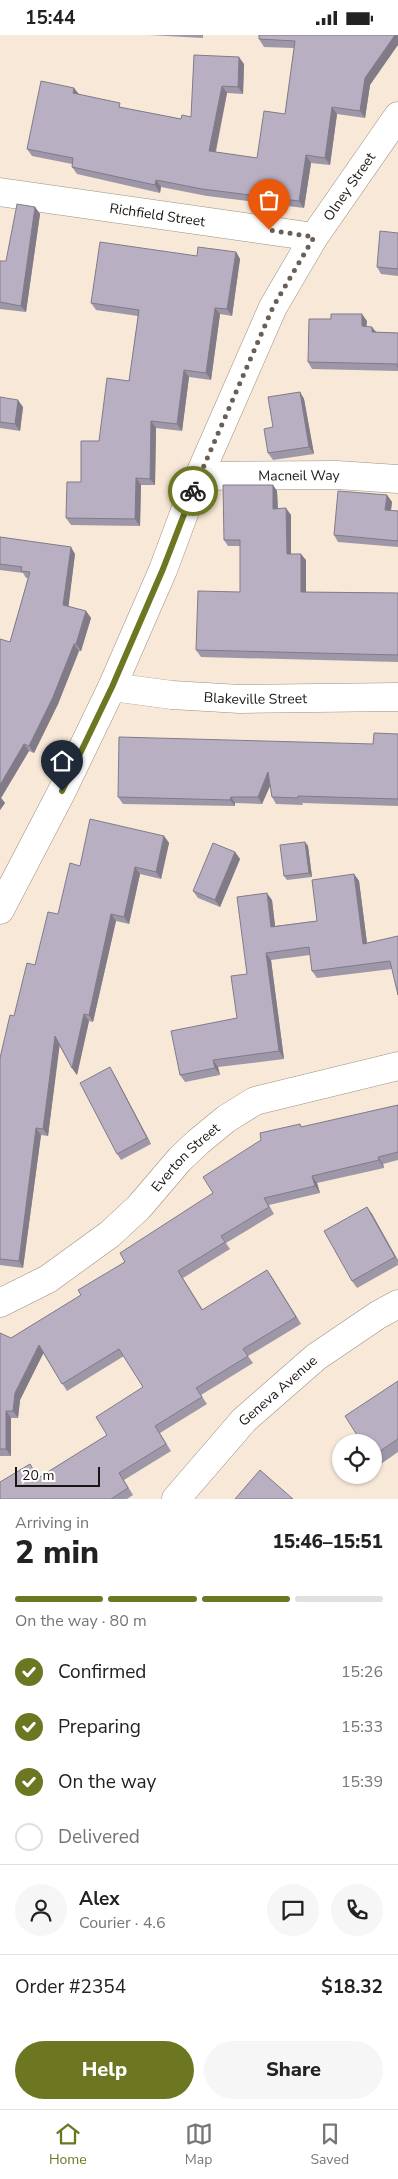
<!DOCTYPE html>
<meta charset="utf-8">
<style>
body{margin:0;font-family:"Nunito Sans",sans-serif;background:#f6f6f6;color:#222;height:100vh;display:flex;flex-direction:column;font-size:19px;white-space:nowrap}
*{box-sizing:border-box;margin:0}
p{font-size:16px;color:#767676}
.icon{flex:none;width:28px;height:28px;fill:none;stroke:currentColor;stroke-width:2;stroke-linecap:round;stroke-linejoin:round}
.map{position:relative;height:1464px;overflow:hidden}
.drawer{display:flex;flex-direction:column;background:#fff;flex:1}
.drawer>*{flex:none}
.tools{position:absolute;left:332px;top:1399px;display:grid;gap:10px}
.tools a{display:grid;place-items:center;width:50px;height:50px;border-radius:50%;background:#fff;box-shadow:0 1px 4px #0004;font-size:25px}
.scale{position:absolute;left:15px;bottom:12px;width:85px;box-sizing:border-box;padding-left:5px;border:2px solid #1b1510;border-top:0;font-size:14px;line-height:18px;white-space:nowrap;color:#1b1510;-webkit-text-stroke:4px #fff;paint-order:stroke}
.pin{position:absolute;display:grid;place-items:center;width:42px;height:42px;color:#fff;margin:-51px -21px;border-radius:50% 50% 50% 0;rotate:-45deg;box-shadow:0 0 5px #0007}
.pin .icon{rotate:45deg}
.courier{position:absolute;display:grid;place-items:center;width:50px;height:50px;margin:-25px;border:4px solid #6d7721;border-radius:50%;background:#fff;color:#222;box-shadow:0 1px 6px #0007}
.overview em{font-style:normal;font-weight:800}
.overview div{display:flex;flex-direction:column-reverse}
.overview{display:flex;align-items:center;justify-content:space-between;height:85px;padding:0 15px}
h1{font-size:32px;font-weight:800;line-height:38px}
.bar{display:grid;grid-template-columns:repeat(4,1fr);gap:8px 5px;align-content:center;height:60px;padding:0 15px}
.bar i{height:6px;border-radius:4px;background:#e0e0e0}
.bar .on{background:#6d7721}
.bar p{grid-column:span 4}
.line{display:flex;align-items:center;gap:12px;padding:0 15px;border-top:1px solid #e0e0e0}
.line div{flex:1}
.round{display:grid;place-items:center;flex:none;width:52px;height:52px;border-radius:26px;background:#f6f6f6}
ol{padding:0 15px;list-style:none}
li{display:flex;align-items:center;gap:15px;height:55px}
li p{margin-inline-start:auto}
li .icon{padding:5px;border-radius:50%;background:#6d7721;color:#fff;stroke-width:4}
li:last-child{color:#767676}
li i{width:28px;height:28px;border:2px solid #e0e0e0;border-radius:50%}
.cta{display:flex;gap:10px;margin-top:auto;padding:10px 15px}
.cta a{flex:1;height:58px;border-radius:30px;background:#6d7721;color:#fff;font-size:20px;font-weight:800;line-height:58px;text-align:center}
.cta a+a{background:#f6f6f6;color:#222}
.status{display:flex;justify-content:space-between;align-items:center;height:35px;padding:0 25px;background:#fff;direction:ltr}
.status svg{height:14px;fill:currentColor}
.dock{display:flex;justify-content:space-around;align-items:center;height:70px;border-top:1px solid #e0e0e0;background:#fff;font-size:14px;color:#767676}
.dock a{display:grid;justify-items:center;gap:2px}
.dock .on{color:#6d7721}
.map>svg:first-child{display:block}
.lines{fill:none;stroke-linecap:round;stroke-linejoin:round}
.street-casing{stroke:#9e8f80;stroke-width:29}
.secondary-casing{stroke:#9e8f80;stroke-width:29}
.street{stroke:#fff;stroke-width:28}
.secondary{stroke:#fff;stroke-width:28}
.wall{fill:#9e97a7}
.shaded-wall{fill:#817b88}
.building{fill:#b8b0c2;stroke:#817b88}
.done{stroke:#685f56;stroke-width:5;stroke-dasharray:0 9}
.route{stroke:#6d7721;stroke-width:6}
.labels{text-anchor:middle;stroke-width:4;stroke-linejoin:round;paint-order:stroke}
.street-label{font-size:14px;fill:#1b1510;stroke:#fff}
</style>
<div class="status"><b>15:44</b><svg viewBox="0 0 49 12"><path d="M0 12V9h3v3zM5 12V6h3v6zM10 12V3h3v9zM15 12V0h3v12zM26 1h20v11H26zM47 4h2v5h-2z"/></svg></div>
<div class="map">
<svg width="398" height="1464" viewBox="0 0 398 1464">
<rect width="100%" height="100%" fill="#f8e8d8"/>
<g class="lines">
<g class="street-casing">
<g id="street">
<path id="s1" d="M0,157l314,45"/>
<path id="s2" d="M200,441l137,-1 61,4"/>
<path id="s3" d="M112,652l60,8 68,4 158,-2"/>
<path id="s4" d="M0,1268l48,-24 62,-45 29,-27 41,-48 18,-17 28,-23 29,-18 143,-35"/>
</g>
</g>
<g class="secondary-casing">
<g id="secondary">
<path id="s5" d="M0,875l62,-119 50,-104 51,-117 29,-78 81,-185 41,-70 84,-121"/>
<path id="s6" d="M176,1464l68,-79 72,-63 62,-42 20,-11"/>
</g>
</g>
<use href="#street" class="street"/>
<use href="#secondary" class="secondary"/>
</g>
<path class="wall" d="M149,0h54v3z
M398,0l-28,50 -5,33 -28,-4 -7,51 -19,-2 -7,45 -97,-12 -46,-9 -1,6 -83,-19 -5,-7v-3l-40,-8 -5,-7 47,-61 5,6 45,14 57,11 10,-2 53,-53 -1,30 -16,-1 -11,59 41,6 28,-44 9,-66 -30,-1 -5,-8z
M35,172l5,7 -14,98 -26,-3v-48h6z
M398,198v43l-17,-2 -4,-7z
M236,217l4,7 -8,57 -12,-2 -9,66 -22,-3 -7,54 -26,-3 -1,57h-14l-1,41 -69,-1 -5,-7 33,-77 30,-60 9,-65 -42,-6 -5,-7 106,-47z
M367,286l-1,5 10,6 22,1v38l-86,-2 -4,-7z
M300,357l4,7 10,55 -41,6 -5,-7 5,-26z
M0,362l23,10 -3,24 -20,-3z
M273,450l4,6 1,18 13,6v39l15,6v32l92,1v69l-197,-5 -5,-7 44,-58v-46h-12l-4,-6z
M387,460l5,7 -1,8 7,1v36l-60,-5 -4,-7z
M0,502l75,17 -7,52 18,5 5,7 -10,33h-2l-21,53 -24,49 -5,-2 -28,47 4,5 -5,7v-171l10,3 18,-64h-2l-3,-5 -23,-3z
M398,699v72l-96,-3 1,2 -27,-1 -4,-7 -2,-11 -8,18 -27,-1v3l-112,-2 -5,-7 255,-53z
M164,801l5,7 -8,36 -21,-5 -11,50 -13,-3 -23,101 -4,-1 -12,54 -5,-7 -13,-23 -11,91 -7,-1 -18,133 -23,-3v-207l14,-42 21,-51 45,-99z
M305,807l3,4 4,31 -25,3 -3,-4z
M235,817l5,7 -20,48 -22,-9 -5,-7z
M354,839l5,7 8,62 31,-7 -6,33 -75,9 -5,-7 -2,-16 -39,5 13,99 -66,8 2,8 -35,7 -5,-7 57,-57 10,-44 25,-74 3,26 42,-5z
M114,1039l37,70 -30,16 -4,-6z
M398,1070v55l-15,4 1,4 -67,15 3,10 -51,12 5,9 -48,29 4,6 -47,29 20,32 64,-40 34,54 -53,32 5,7 -52,32 6,9 -47,29 11,18 -47,29 9,15 -6,4h-127l39,-21 68,-43 36,-48 -19,-31 -57,35 -24,-38 -23,47 -2,18h-7v38h-11v-123l11,5 70,-43 132,-102 89,-66z
M367,1172l5,7 26,46v5l-41,23 -5,-7z
M398,1346v71l-20,14 -4,-6v-17z"/>
<path class="shaded-wall" d="M395,0h3v10l-28,40 -5,33 -5,-7 5,-33z
M239,22l5,7 -1,30 -5,-7z
M222,51l5,7 -13,65 -5,-7z
M74,53l5,7 -6,-2z
M332,72l5,7 -7,51 -5,-7z
M306,120l5,8 -7,45 -5,-7z
M156,145l5,7 -1,6 -5,-8z
M35,172l5,7 -14,98 -5,-6z
M236,217l4,7 -8,57 -5,-7z
M215,273l5,6 -9,66 -5,-7z
M362,279l5,7 -1,12 -4,-7z
M372,292l5,6 -5,-1z
M184,335l5,7 -7,54 -5,-7z
M300,357l4,7 10,55 -5,-7z
M18,365l5,7 -3,24 -5,-7z
M151,386l5,7 -1,57 -5,-6z
M136,443l5,7 -1,41 -5,-7z
M273,450l4,6 1,24 -5,-6z
M387,460l5,7 -2,15 -5,-7z
M286,473l5,7v45l-4,-6z
M71,512l4,7 -7,57 -5,-6z
M301,519l5,6v38l-5,-6z
M86,576l5,7 -10,33 -5,-7z
M74,609l5,7 -21,53 -24,49 -5,-7z
M24,709l5,7 -28,47 4,5 -5,7v-25z
M268,737l5,7 -11,25 -4,-7z
M231,762l4,6v3l-5,-6z
M164,801l5,7 -8,36 -5,-7z
M305,807l3,4 4,31 -3,-4z
M235,817l5,7 -20,48 -5,-7z
M135,832l5,7 -11,50 -5,-7z
M354,839l5,7 9,70 -5,-7z
M267,858l5,7 4,34 -5,-7z
M111,879l5,7 -23,101 -4,-7z
M266,918l5,7 13,99 -5,-8z
M84,979l5,7 -12,54 -5,-7z
M55,1001l5,7 -12,93 -5,-7z
M213,1025l5,7 2,8 -5,-7z
M110,1032l4,7 37,70 -4,-6z
M36,1093l5,7 -18,133 -4,-7z
M378,1122l5,7 1,4 -5,-8z
M312,1141l5,7 3,10 -5,-7z
M367,1172l5,7 26,47 -3,-4z
M267,1235l5,7 29,47 -5,-7z
M39,1310l5,7 -24,48 -2,18 -5,-7 2,-18z
M6,1376l5,7v38l-5,-7z"/>
<path class="building" d="M259,0h136l-30,43 -5,33 -28,-4 -7,51 -19,-3 -7,46 -97,-12 -46,-9 -1,5 -83,-18 1,-9 -46,-9 14,-68 33,7 -1,5 47,10 -1,4 62,12 1,-4 9,2 3,-62 45,2 -1,30 -16,-1 -13,65 48,7 7,-47 21,3 10,-73 -36,-2z
M17,169l18,3 -14,99 -21,-4v-41h6z
M380,196l18,2v36l-21,-2z
M100,207l97,14 1,-9 38,5 -9,57 -12,-1 -9,65 -22,-3 -7,54 -26,-3 -1,58 -14,-1 -1,41 -69,-1 1,-36h14v-41h18l8,-63 22,3 10,-71 -48,-7z
M331,279h31v12l10,1v5l26,1v34h-1v-3l-89,-2 1,-43h22z
M300,357l9,55 -41,6 -4,-24 9,-2 -5,-30z
M0,362l18,3 -3,24 -15,-2z
M223,450h50v24l13,-1 1,46h14v38l97,1v62l-202,-5 2,-59 42,1v-52h-16z
M338,456l49,4 -2,15 13,1v30l-64,-6z
M0,502l71,10 -8,58 23,6 -10,33h-2l-21,53 -24,49 -5,-2 -24,41v-146l10,3 20,-70 -9,-1 1,-4 -22,-3z
M374,698l24,1v65l-100,-3v2l-26,-1 -4,-25 -10,25h-27l-1,3 -112,-3 1,-60 254,7z
M90,784l74,17 -8,36 -21,-5 -11,50 -13,-3 -22,101 -5,-1 -12,54 -17,-32 -12,93 -7,-1 -17,133 -19,-2v-201l10,-43 4,1 13,-53 8,2 13,-53 10,2 12,-51 10,3z
M305,807l4,31 -25,3 -4,-31z
M213,808l22,9 -20,48 -22,-9z
M354,839l9,70 35,-8v59l-8,-34 -78,10 -3,-24 -43,6 13,98 -66,9 2,8 -35,7 -9,-44 66,-13 -6,-42 16,-2 -10,-77 30,-4 4,34 46,-6 -5,-41z
M110,1032l37,71 -30,16 -37,-71z
M398,1070v47l-20,5 1,3 -67,16 3,10 -51,12 5,9 -48,29 4,6 -47,29 24,39 65,-40 29,47 -53,32 5,7 -52,32 6,9 -47,29 11,18 -47,29 9,15 -17,11h-111v-17l30,-18 8,14 69,-43 -11,-18 47,-30 -24,-38 -57,35 -23,-39 -24,48 -2,18h-7v38h-6v-116l11,5 70,-43 -3,-5 47,-28 -5,-9 93,-60 -10,-16 58,-37 -1,-7 40,-9 1,3z
M367,1172l28,50 -43,24 -28,-50z
M398,1346v58l-24,16v-12h-12l-17,-27z
M260,1435l33,29h-58z"/>
<g class="lines">
<path class="done" d="M193,456l80,-184 41,-70 -45,-7"/>
<path class="route" d="M62,756l50,-104 51,-118 30,-78"/>
</g>
<g class="labels">
<g class="street-label">
<text dy="5" stroke="none"><textPath href="#s5" startOffset="805">Olney Street</textPath></text>
<text dy="5" stroke="none"><textPath href="#s1" startOffset="159">Richfield Street</textPath></text>
<text dy="5" stroke="none"><textPath href="#s2" startOffset="99">Macneil Way</textPath></text>
<text dy="5" stroke="none"><textPath href="#s3" startOffset="144">Blakeville Street</textPath></text>
<text dy="5" stroke="none"><textPath href="#s4" startOffset="238">Everton Street</textPath></text>
<text dy="5" stroke="none"><textPath href="#s6" startOffset="149">Geneva Avenue</textPath></text>
</g>
</g>
</svg>
<div class="tools">
<a><svg class="icon" aria-label="locate" viewBox="0 0 24 24"><circle cx="12" cy="12" r="6"/><path d="M12 2v4M12 18v4M2 12h4M18 12h4"/></svg></a>
</div>
<div class="scale">20 m</div>
<div class="pin" style="left:269px;top:195px;background:#ea580c"><svg class="icon" aria-label="bag" viewBox="0 0 24 24"><path d="M5 8h14l-1 12H6zM9 8a3 3 0 0 1 6 0"/></svg></div>
<div class="pin" style="left:62px;top:756px;background:#1f2937"><svg class="icon" aria-label="home" viewBox="0 0 24 24"><path d="M3 11l9-7 9 7M6 9v11h12V9"/></svg></div>
<div class="courier" style="left:193px;top:456px"><svg class="icon" aria-label="bike" viewBox="0 0 24 24"><circle cx="6" cy="16" r="4"/><circle cx="18" cy="16" r="4"/><path d="M6 16l4-8h5l3 8M10 8l3 8H6M13 5h3"/></svg></div>
</div>
<section class="drawer">
<div class="overview"><div><h1>2 min</h1><p>Arriving in</p></div><em>15:46–15:51</em></div>
<div class="bar"><i class="on"></i><i class="on"></i><i class="on"></i><i></i><p>On the way · 80 m</p></div>
<ol>
<li><svg class="icon" aria-label="check" viewBox="0 0 24 24"><path d="M5 12l5 5 9-10"/></svg>Confirmed<p>15:26</p></li>
<li><svg class="icon" aria-label="check" viewBox="0 0 24 24"><path d="M5 12l5 5 9-10"/></svg>Preparing<p>15:33</p></li>
<li><svg class="icon" aria-label="check" viewBox="0 0 24 24"><path d="M5 12l5 5 9-10"/></svg>On the way<p>15:39</p></li>
<li><i></i>Delivered</li>
</ol>
<div class="line" style="height:90px"><a class="round"><svg class="icon" aria-label="person" viewBox="0 0 24 24"><circle cx="12" cy="8" r="4"/><path d="M4 21q1-7 8-7t8 7"/></svg></a><div><b>Alex</b><p>Courier · 4.6</p></div><a class="round"><svg class="icon" aria-label="chat" viewBox="0 0 24 24"><path d="M4 5h16v11H9l-5 4z"/></svg></a><a class="round"><svg class="icon" aria-label="phone" viewBox="0 0 24 24"><path d="M5 4h4l2 5-3 2q2 4 5 5l2-3 5 2v4C11 20 4 13 5 4z"/></svg></a></div>
<div class="line" style="height:65px"><div>Order #2354</div><b>$18.32</b></div>
<div class="cta"><a>Help</a><a>Share</a></div>
</section>
<nav class="dock">
<a class="on"><svg class="icon" aria-label="home" viewBox="0 0 24 24"><path d="M3 11l9-7 9 7M6 9v11h12V9"/></svg>Home</a>
<a><svg class="icon" aria-label="map" viewBox="0 0 24 24"><path d="M3 6l6-2 6 2 6-2v14l-6 2-6-2-6 2zM9 4v14M15 6v14"/></svg>Map</a>
<a><svg class="icon" aria-label="saved" viewBox="0 0 24 24"><path d="M7 4h10v16l-5-4-5 4z"/></svg>Saved</a>
</nav>
